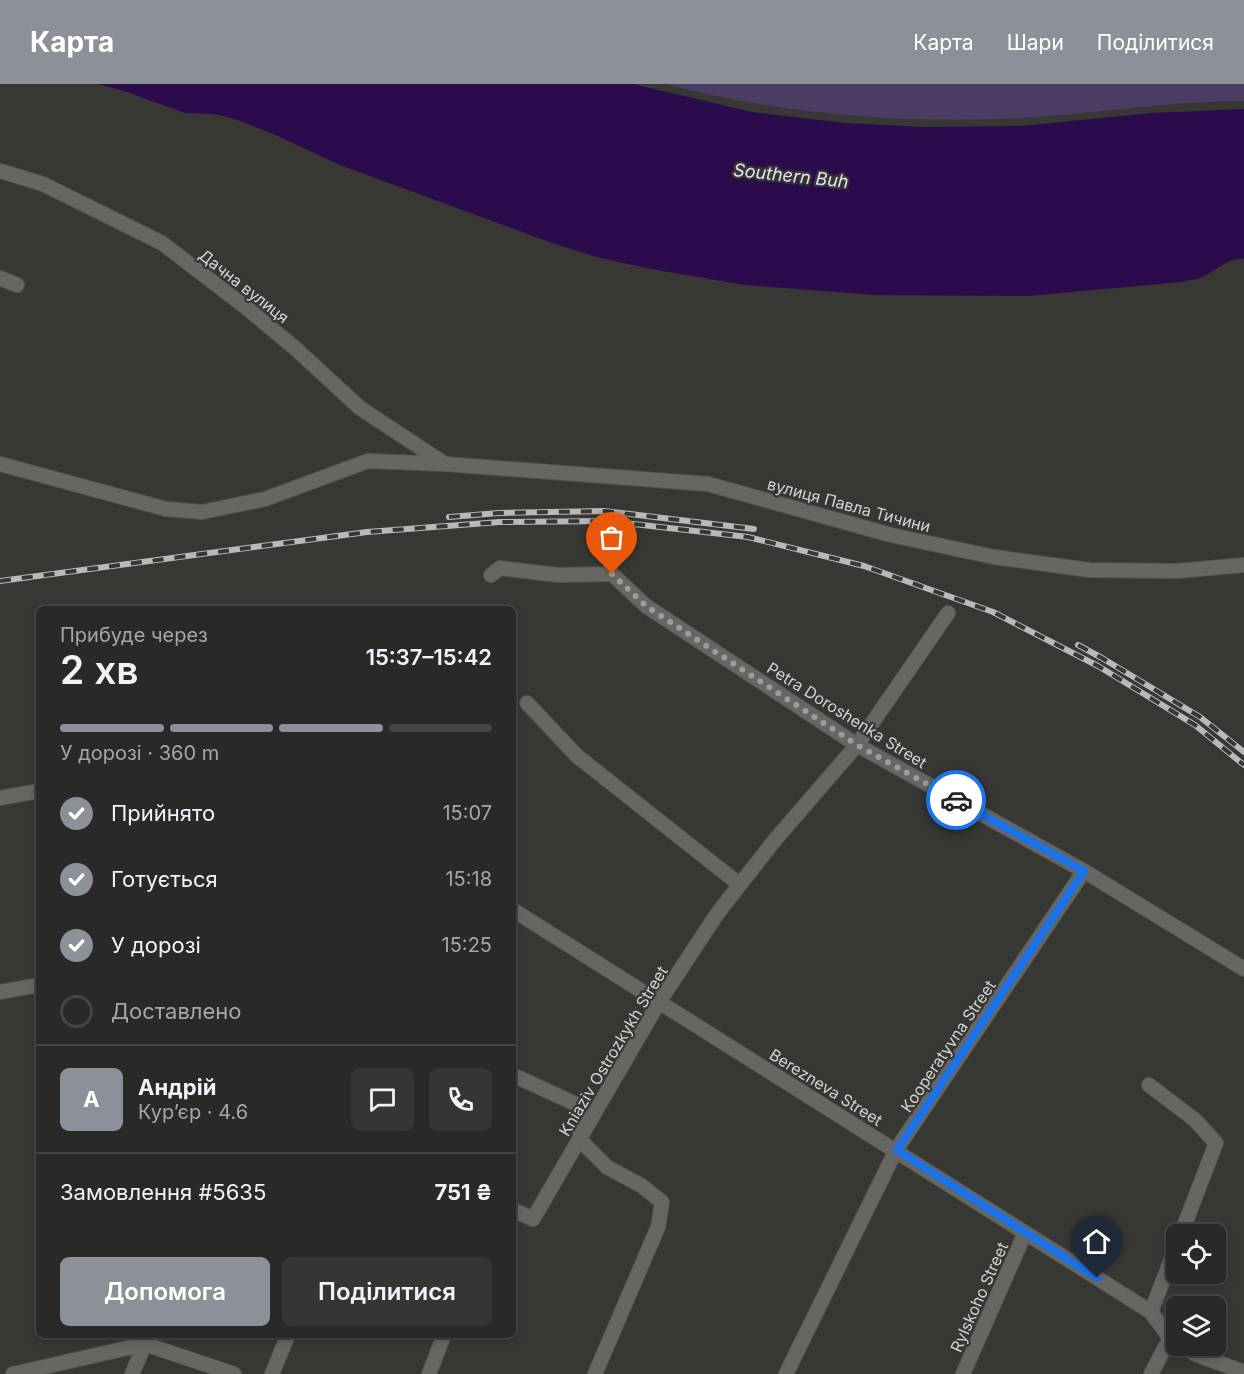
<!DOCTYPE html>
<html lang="uk">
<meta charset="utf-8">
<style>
body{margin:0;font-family:Inter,sans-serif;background:#353533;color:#f1f3f6;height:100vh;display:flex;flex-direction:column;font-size:22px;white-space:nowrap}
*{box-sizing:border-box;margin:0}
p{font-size:20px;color:#a5a6a7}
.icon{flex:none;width:33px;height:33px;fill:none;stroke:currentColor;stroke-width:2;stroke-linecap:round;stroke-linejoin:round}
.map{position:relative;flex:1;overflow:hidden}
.drawer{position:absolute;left:36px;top:522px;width:480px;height:732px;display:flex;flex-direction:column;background:#292927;border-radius:9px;box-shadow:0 3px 9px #0003,0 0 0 2px #454544}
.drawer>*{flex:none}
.controls{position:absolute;left:1166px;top:1140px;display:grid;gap:12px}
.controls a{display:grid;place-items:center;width:60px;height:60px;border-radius:9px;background:#292927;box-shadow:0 3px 9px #0003,0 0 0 2px #454544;font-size:30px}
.pin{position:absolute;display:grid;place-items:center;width:51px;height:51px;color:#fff;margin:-62px -26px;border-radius:50% 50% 50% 0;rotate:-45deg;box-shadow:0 0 6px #0007}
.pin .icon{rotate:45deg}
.courier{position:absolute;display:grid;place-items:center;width:60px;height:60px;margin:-30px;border:4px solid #1a73e8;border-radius:50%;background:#fff;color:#222;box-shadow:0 2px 8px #0007}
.headline em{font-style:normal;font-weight:600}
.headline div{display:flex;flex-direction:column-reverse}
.headline{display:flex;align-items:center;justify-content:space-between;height:102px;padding:0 24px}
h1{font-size:39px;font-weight:600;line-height:45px}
.bar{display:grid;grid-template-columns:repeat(4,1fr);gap:9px 6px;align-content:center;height:72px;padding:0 24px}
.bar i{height:8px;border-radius:4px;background:#454544}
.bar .selected{background:#8c9099}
.bar p{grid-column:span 4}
.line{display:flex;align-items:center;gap:15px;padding:0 24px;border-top:2px solid #454544}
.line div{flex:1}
.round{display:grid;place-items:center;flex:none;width:63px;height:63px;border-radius:9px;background:#353533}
ol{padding:0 24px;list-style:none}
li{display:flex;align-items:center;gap:18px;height:66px}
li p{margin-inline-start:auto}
li .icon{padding:6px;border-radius:50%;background:#8c9099;color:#fff;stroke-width:4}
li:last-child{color:#a5a6a7}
li i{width:33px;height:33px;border:3px solid #454544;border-radius:50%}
.cta{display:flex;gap:12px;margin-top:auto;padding:12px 24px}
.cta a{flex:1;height:69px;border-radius:9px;background:#8c9099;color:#fff;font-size:24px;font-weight:600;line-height:69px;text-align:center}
.cta a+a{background:#353533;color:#f1f3f6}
header{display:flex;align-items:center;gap:36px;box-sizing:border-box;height:84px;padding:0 30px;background:#8c9099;color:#fff}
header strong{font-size:28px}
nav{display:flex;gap:33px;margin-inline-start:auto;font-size:21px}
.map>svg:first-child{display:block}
.green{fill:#4b3c63}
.water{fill:#2b0b4b}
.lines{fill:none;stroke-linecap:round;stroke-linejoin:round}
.minor-casing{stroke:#555452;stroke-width:16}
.minor{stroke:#666662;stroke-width:14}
.rail-casing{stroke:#b9b9b7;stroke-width:6}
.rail{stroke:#373734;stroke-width:4;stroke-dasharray:11;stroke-linecap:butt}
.done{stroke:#9c9c9a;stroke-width:6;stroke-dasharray:0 10.8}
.route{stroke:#1a73e8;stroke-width:8}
.labels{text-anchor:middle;stroke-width:4.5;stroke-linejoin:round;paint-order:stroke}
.street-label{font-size:16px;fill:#d3d3d1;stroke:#373734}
.water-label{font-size:18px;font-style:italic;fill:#e7e0f4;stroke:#373734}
</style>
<header>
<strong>Карта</strong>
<nav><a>Карта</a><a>Шари</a><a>Поділитися</a></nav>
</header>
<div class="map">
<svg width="1244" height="1290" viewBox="0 0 1244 1290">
<rect width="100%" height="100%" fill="#373734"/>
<path class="green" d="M665,0h579v17c-75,0 -148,13 -222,17 -120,6 -242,-4 -357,-34z"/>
<path class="water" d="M98,0h535l119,28 93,11 79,4 98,-1 130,-13 92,-4v150c-17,-2 -28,13 -44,19 -5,2 -12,2 -19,4l-153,14 -153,-1 -130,-10 -99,-17 -49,-11 -42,-13 -215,-79 -60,-28 -42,-17 -24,-6 -29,-1 -58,-21z"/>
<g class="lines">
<g class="minor-casing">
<path id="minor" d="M0,87l43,13 119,59 86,66 48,40 64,59 85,56
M0,194l17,7
M0,380l166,45 36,3 63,-13 103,-38 77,3 263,20 183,51 103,22 95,13 88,1 67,-6
M491,491l9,-7 58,7 54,-1 34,32 211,139 227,126 160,98
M527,619l50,53 162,128
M0,714l39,-7
M513,826l638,402 19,26 6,4
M0,908l39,-7
M513,991l67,31v32
M1149,1001l46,35 21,23 -35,91
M580,1056l27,27 35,19 20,16 -4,25 -63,147
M513,1126l20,9 126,-217 58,-88 57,-73 83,-96 91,-132
M1151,1228l25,-65
M1182,1262l15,9 47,17
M13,1290l132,-30 89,30
M132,1290l16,-37
M272,1290l16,-39
M429,1290l15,-39
M786,1290l110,-224 188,-279
M963,1290l62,-141
M1151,1290l19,-36"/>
</g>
<use href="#minor" class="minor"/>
<g class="rail-casing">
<path id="rail" d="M449,433l50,-4 106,-2 149,18
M0,497l367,-49 133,-10 107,-1 141,16 116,29 129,46 105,54 97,59 49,40
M1078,561l24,13 98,59 44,35"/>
</g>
<use href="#rail" class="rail"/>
</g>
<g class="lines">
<path class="done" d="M612,490l34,32 135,89 76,50 99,55"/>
<path class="route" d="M956,716l128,71 -187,279 200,128"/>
</g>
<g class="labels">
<g class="street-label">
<text transform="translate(244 202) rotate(38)" y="6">Дачна вулиця</text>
<text transform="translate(849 421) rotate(15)" y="6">вулиця Павла Тичини</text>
<text transform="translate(847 631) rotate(32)" y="6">Petra Doroshenka Street</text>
<text transform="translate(948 962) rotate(-56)" y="6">Kooperatyvna Street</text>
<text transform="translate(613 967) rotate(-59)" y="6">Kniaziv Ostrozkykh Street</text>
<text transform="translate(826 1003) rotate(32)" y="6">Berezneva Street</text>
<text transform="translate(979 1213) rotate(-66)" y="6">Rylskoho Street</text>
</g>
<g class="water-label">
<text transform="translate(791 92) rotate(6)" y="6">Southern Buh</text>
</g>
</g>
</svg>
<div class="controls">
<a><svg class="icon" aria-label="locate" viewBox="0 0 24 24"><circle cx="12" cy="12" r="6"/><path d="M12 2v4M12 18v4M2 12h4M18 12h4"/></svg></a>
<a><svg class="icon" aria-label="layers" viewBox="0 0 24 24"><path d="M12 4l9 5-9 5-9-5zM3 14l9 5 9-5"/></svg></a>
</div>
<div class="pin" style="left:612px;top:490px;background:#ea580c"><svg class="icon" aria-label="bag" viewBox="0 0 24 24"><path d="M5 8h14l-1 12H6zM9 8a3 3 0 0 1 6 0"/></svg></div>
<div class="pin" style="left:1097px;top:1194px;background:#1f2937"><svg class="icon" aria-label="home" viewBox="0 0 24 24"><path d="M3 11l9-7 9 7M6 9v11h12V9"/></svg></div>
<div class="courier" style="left:956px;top:716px"><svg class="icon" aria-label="car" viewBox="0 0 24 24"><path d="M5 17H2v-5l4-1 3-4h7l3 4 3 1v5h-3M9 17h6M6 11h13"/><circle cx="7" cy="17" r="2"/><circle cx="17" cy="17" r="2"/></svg></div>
<section class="drawer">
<div class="headline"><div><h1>2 хв</h1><p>Прибуде через</p></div><em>15:37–15:42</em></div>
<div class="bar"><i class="selected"></i><i class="selected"></i><i class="selected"></i><i></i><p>У дорозі · 360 m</p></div>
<ol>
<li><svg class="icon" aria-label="check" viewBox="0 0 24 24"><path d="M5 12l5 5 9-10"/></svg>Прийнято<p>15:07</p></li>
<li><svg class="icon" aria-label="check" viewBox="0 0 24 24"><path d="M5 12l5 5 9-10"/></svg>Готується<p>15:18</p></li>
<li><svg class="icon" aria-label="check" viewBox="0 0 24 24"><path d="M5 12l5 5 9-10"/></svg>У дорозі<p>15:25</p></li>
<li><i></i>Доставлено</li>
</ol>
<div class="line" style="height:108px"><b class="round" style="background:#8c9099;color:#fff">А</b><div><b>Андрій</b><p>Кур’єр · 4.6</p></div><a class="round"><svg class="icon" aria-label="chat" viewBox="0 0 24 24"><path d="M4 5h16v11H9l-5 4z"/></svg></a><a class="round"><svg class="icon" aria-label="phone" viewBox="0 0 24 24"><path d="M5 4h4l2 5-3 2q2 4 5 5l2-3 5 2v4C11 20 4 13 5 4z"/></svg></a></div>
<div class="line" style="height:78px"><div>Замовлення #5635</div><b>751 ₴</b></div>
<div class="cta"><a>Допомога</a><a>Поділитися</a></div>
</section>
</div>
